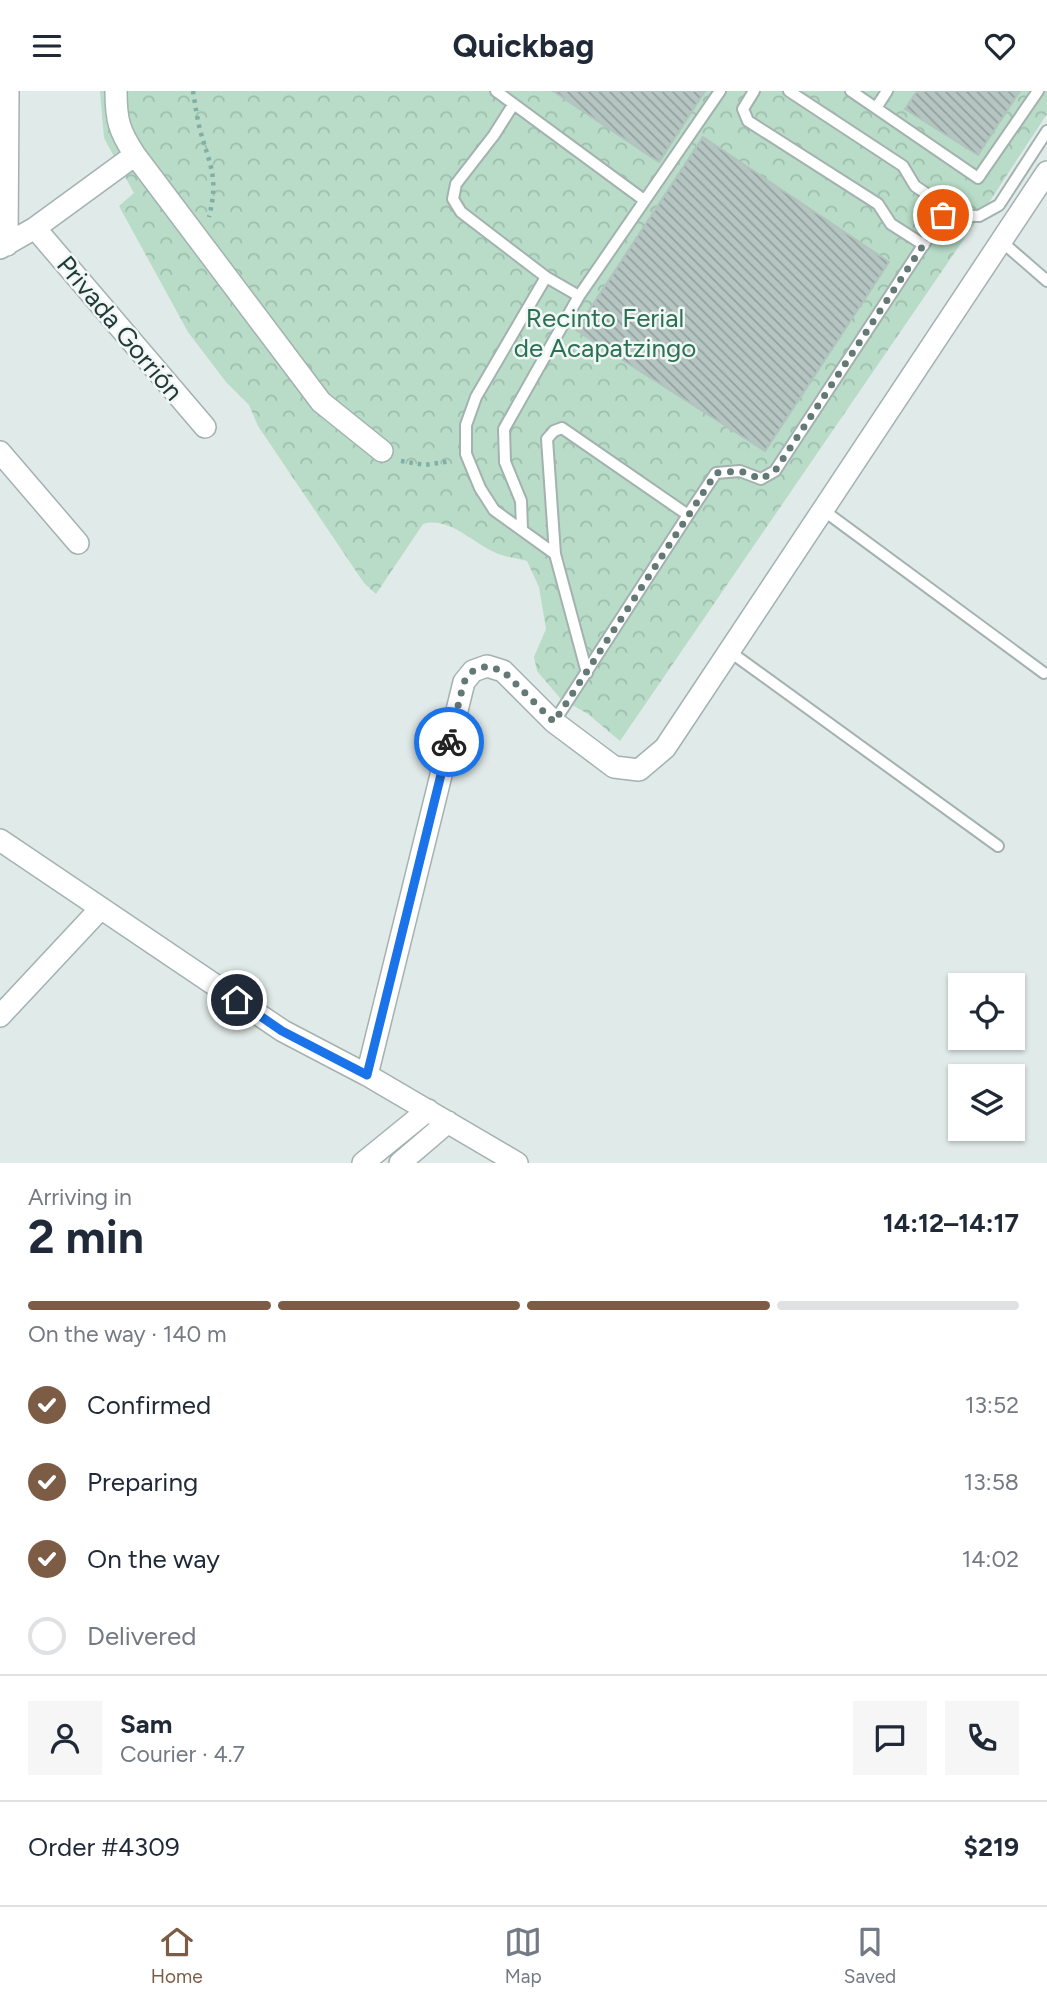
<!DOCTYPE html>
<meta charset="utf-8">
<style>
body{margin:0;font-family:Figtree,sans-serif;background:#f6f6f7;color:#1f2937;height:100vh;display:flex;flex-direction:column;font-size:26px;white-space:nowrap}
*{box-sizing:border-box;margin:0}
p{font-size:23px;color:#747a83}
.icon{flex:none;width:38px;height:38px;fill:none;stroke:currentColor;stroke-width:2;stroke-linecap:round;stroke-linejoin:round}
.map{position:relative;height:1072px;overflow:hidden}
.side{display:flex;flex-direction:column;background:#fff;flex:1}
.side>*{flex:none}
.controls{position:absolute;left:948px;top:882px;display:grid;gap:14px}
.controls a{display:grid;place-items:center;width:77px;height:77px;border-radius:0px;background:#fff;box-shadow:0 2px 5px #0004;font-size:35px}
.pin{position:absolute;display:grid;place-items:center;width:60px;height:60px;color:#fff;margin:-30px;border:4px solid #fff;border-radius:50%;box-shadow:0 2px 7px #0007}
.courier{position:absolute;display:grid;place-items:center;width:70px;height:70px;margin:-35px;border:5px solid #1a73e8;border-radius:50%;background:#fff;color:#222;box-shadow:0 2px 9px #0007}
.summary em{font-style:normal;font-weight:700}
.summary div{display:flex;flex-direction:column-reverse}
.summary{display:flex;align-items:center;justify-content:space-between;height:119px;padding:0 28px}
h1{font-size:46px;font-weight:700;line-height:52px}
.bar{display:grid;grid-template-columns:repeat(4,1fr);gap:10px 7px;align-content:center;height:84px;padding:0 28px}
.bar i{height:9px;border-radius:5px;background:#e0e1e3}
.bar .active{background:#7d5c46}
.bar p{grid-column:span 4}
.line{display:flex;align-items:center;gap:18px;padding:0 28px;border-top:2px solid #e0e1e3}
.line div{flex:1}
.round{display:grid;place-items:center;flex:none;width:74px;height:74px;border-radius:0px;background:#f6f6f7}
ol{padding:0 28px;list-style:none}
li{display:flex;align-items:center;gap:21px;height:77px}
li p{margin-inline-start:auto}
li .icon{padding:7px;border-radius:50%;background:#7d5c46;color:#fff;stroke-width:4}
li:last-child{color:#747a83}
li i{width:38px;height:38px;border:4px solid #e0e1e3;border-radius:50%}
header{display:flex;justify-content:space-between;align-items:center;height:91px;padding:0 28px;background:#fff;font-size:32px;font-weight:700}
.tab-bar{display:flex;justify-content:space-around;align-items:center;height:98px;border-top:2px solid #e0e1e3;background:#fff;font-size:19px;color:#747a83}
.tab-bar a{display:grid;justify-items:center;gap:4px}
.tab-bar .active{color:#7d5c46}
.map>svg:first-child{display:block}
.park{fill:url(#park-crowns)}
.building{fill:url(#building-back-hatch);stroke:#b2c4c0;stroke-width:2}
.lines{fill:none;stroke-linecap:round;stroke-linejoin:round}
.lane-casing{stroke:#a3b2b0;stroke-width:14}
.street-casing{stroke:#a3b2b0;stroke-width:24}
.path{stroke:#80aea8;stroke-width:4.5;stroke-dasharray:3.5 5;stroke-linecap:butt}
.lane{stroke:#fff;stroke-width:10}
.street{stroke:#fff;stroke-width:21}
.done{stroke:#647876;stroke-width:7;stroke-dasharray:0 12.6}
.route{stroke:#1a73e8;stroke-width:9}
.labels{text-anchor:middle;stroke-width:5;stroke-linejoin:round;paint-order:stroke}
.park-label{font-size:26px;fill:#2c7053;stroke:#f0f7f5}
.street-label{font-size:26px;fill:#213a38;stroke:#f0f7f5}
</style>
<header><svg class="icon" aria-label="menu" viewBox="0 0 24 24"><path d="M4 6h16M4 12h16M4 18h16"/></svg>Quickbag<svg class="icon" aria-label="heart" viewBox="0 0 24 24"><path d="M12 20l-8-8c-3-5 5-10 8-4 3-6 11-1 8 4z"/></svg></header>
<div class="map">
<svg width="1047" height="1072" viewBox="0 0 1047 1072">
<defs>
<pattern id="park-crowns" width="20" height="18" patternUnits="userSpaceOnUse" patternTransform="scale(1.75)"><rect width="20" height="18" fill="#b8dcc8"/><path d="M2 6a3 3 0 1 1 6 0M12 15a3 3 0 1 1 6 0" fill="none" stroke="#9ebead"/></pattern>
<pattern id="building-back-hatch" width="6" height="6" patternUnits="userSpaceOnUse" patternTransform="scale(1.75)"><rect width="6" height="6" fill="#b5c5c1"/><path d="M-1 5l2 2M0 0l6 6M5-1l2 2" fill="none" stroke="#93a19e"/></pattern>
</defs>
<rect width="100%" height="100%" fill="#e0eae8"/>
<path class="park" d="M100,0h947v23l-57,87 -370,540 -32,-27 -28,-16 -23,-27 -3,-14 12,-28 -7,-42 -12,-26c-11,-3 -23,-4 -33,-9 -22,-10 -46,-36 -71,-28l-47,70 -12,-11 -106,-157 -9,-21 -23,-23 -38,-50 -69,-126 15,-13 -30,-55z"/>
<path class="building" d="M553,0h152l-46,71z
M917,0h103l-42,64 -73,-46z
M703,46l186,125 -124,189 -189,-121z"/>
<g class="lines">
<g class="lane-casing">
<path id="lane" d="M496,0l148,109
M754,0l-11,18 5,12 130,83 13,20 33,21
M851,0l127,87 60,-87
M513,14l-19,30 -38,49 -3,15 8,13 85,65 33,19
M876,17l11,-17
M943,124l36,1 20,-11 48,-74
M1001,150l46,40
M546,186l-70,120 -10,28v29l14,34 14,22 61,44
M823,419l221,163
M688,424l28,-42 24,-2 21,8 14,-8 168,-256 -6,-14 -22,-15 -12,-20 -114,-75
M522,438l-1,-28 -16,-39 -1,-33 75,-133 141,-205
M729,560l269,195
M554,631l134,-207 -126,-87 -8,3 -7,8 8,115 32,119"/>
</g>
<g class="street-casing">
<path id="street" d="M116,0c0,29 3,40 19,64l186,247 61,49
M35,137l170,199
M7,154l1,-154
M0,157l35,-20 100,-73
M0,361l78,91
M0,749l283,191 84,44 150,88
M0,925l101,-108
M367,984l97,-393 9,-11 14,-5 16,5 51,51 60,45 25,3 26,-22 382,-576
M363,1072l65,-53
M400,1072l48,-41"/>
</g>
<path class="path" d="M193,0c2,13 4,26 7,39 10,36 19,47 9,87
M401,370l24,4 26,-4"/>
<use href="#lane" class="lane"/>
<use href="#street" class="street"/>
</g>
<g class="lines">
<path class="done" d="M449,651l15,-60 9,-11 14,-5 16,5 51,51 162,-249 24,-2 21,8 14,-8 168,-256"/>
<path class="route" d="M237,909l45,31 85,44 82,-333"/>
</g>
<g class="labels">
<g class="park-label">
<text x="605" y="236">Recinto Ferial<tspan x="605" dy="30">de Acapatzingo</tspan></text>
</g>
<g class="street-label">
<text transform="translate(120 237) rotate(50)" y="9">Privada Gorrión</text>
</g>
</g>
</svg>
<div class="controls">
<a><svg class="icon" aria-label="locate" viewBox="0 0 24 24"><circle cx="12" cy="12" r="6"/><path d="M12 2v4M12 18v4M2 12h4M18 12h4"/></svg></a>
<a><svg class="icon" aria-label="layers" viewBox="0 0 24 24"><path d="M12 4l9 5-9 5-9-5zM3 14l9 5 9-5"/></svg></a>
</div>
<div class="pin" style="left:943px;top:124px;background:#ea580c"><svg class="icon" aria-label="bag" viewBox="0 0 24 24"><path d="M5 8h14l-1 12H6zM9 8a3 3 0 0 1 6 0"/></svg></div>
<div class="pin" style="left:237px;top:909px;background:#1f2937"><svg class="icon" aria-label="home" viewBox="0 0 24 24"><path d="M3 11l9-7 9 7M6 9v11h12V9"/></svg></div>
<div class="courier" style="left:449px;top:651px"><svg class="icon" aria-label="bike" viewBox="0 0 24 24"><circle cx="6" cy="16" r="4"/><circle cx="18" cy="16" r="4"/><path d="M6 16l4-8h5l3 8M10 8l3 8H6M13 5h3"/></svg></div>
</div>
<section class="side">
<div class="summary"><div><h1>2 min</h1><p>Arriving in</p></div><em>14:12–14:17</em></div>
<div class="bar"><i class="active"></i><i class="active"></i><i class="active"></i><i></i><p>On the way · 140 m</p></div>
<ol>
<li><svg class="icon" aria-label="check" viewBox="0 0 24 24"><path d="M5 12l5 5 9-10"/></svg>Confirmed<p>13:52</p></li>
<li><svg class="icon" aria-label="check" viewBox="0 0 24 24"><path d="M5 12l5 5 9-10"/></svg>Preparing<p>13:58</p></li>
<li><svg class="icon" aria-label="check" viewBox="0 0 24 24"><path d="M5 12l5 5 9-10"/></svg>On the way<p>14:02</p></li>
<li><i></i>Delivered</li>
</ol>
<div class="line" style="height:126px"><a class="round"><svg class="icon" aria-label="person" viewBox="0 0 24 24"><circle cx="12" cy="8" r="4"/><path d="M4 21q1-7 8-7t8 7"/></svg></a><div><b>Sam</b><p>Courier · 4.7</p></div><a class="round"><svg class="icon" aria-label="chat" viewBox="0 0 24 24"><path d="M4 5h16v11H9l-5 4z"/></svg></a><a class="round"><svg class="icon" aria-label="phone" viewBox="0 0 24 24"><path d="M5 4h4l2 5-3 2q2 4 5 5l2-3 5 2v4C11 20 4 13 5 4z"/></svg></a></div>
<div class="line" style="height:91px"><div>Order #4309</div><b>$219</b></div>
</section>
<nav class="tab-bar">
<a class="active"><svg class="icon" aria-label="home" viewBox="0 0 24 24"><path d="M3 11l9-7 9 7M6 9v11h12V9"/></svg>Home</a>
<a><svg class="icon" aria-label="map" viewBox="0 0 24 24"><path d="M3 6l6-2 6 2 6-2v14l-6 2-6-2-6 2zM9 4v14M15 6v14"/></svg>Map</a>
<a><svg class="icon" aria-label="saved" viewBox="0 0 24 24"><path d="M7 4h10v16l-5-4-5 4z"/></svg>Saved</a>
</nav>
